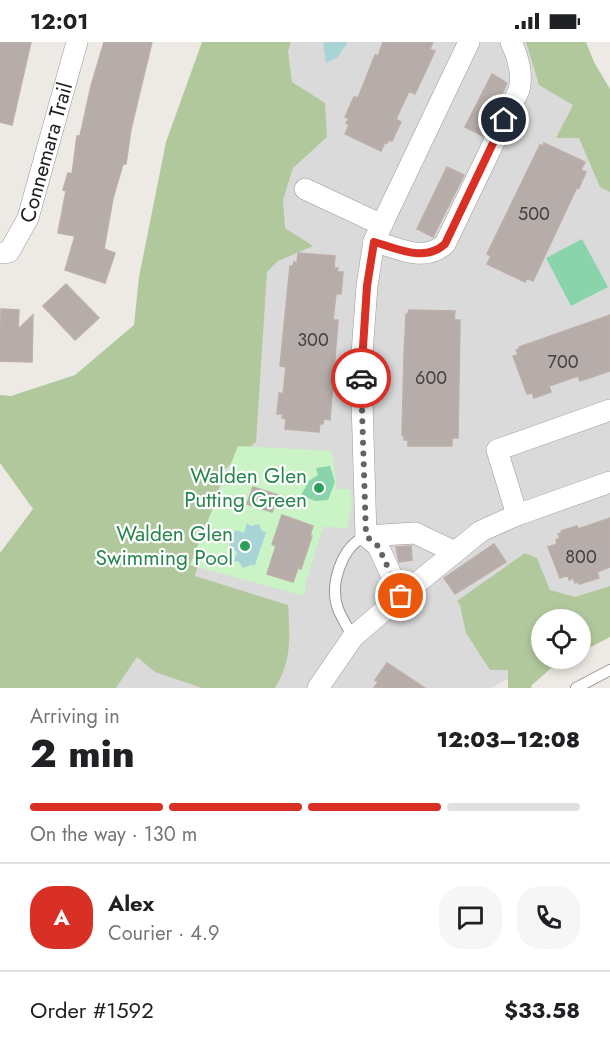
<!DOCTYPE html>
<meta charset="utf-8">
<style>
body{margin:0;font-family:Jost,sans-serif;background:#f6f6f6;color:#202124;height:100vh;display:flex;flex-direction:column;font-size:22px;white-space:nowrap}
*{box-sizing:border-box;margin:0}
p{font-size:20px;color:#757577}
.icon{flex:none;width:33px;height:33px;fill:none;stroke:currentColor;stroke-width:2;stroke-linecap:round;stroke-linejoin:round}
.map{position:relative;height:646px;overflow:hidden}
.side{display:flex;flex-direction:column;background:#fff;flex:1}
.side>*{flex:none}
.buttons{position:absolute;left:531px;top:567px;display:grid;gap:12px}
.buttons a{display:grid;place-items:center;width:60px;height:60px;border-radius:50%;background:#fff;box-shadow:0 3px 9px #0003;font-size:30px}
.pin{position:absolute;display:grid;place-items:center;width:51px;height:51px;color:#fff;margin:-26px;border:3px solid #fff;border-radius:50%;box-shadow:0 2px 6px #0007}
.courier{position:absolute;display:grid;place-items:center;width:60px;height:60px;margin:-30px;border:4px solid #d93025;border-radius:50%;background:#fff;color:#222;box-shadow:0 2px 8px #0007}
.overview em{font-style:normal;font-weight:800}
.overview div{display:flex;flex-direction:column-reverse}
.overview{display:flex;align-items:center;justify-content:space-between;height:102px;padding:0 30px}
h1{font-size:39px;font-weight:800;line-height:45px}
.bar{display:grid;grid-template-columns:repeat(4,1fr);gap:9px 6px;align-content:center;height:72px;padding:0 30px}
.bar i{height:8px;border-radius:4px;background:#e0e0e0}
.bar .selected{background:#d93025}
.bar p{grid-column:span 4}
.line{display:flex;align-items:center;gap:15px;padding:0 30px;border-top:2px solid #e0e0e0}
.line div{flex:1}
.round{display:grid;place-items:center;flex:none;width:63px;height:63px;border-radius:24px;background:#f6f6f6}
.status{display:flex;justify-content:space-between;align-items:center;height:42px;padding:0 30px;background:#fff;direction:ltr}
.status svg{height:16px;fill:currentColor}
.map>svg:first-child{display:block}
.residential{fill:#dbdadb}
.forest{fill:#b1c89d}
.park{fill:#caf3c6}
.pitch{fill:#8ad4ab}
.water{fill:#a9d4d6}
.building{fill:#b6adaa;stroke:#bdaea8;stroke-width:1.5}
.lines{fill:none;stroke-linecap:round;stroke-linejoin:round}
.service-casing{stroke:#9a9a9a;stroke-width:12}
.minor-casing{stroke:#9a9a9a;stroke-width:22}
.service{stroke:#fff;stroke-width:10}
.minor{stroke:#fff;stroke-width:21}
.done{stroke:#666463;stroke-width:6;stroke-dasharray:0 10.8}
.route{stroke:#d93025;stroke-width:8}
.leisure-dot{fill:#2e9e5b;stroke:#fff;stroke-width:2}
.labels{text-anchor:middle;stroke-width:4.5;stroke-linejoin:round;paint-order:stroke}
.number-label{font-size:18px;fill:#434140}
.street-label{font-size:21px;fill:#1d1d1d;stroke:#fff}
.leisure-label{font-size:21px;fill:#27864d;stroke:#fff;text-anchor:end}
</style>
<div class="status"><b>12:01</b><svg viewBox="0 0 49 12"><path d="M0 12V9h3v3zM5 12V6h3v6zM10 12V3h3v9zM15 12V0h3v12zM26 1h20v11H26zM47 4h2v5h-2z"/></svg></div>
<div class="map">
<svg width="610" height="646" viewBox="0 0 610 646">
<rect width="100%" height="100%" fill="#ede9e4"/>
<path class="residential" d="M282,0h288l40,89v490l-68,-1 1,39 -52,29h-382z"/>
<path class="forest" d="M202,0h89l-3,9 4,31 33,21 2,34 -34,31 -10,32 2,28 28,18 -35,15 -11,11 -11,170 -32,28 -29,106 93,29c2,31 4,56 -13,83h-73l-47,-16 -18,-15 -21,31h-116v-135l33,-44 -33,-46v-68l11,1 64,-21 59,-50 5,-48 27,-135z
M526,0h60l8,20 16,27v103l-10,-5 -21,-49h-23l17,-33 -34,-20z
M525,511l12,5 13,32 25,7 35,-11v51l-29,15 -1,-32h-38v38l19,1 -30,27 1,2h-24v-18h-18l-24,-37 -6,-28 -3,-4z"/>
<path class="park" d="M238,404l94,5 5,38h13l2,15 -5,24 -24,-1 -18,57v12l-115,-31z"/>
<path class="pitch" d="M582,197l26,48 -37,19 -25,-48z
M330,424l5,16 -7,18 -13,1 -14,-6 8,-14 9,-6 -2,-7z"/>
<path class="water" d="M348,0l-11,16 -11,5 -3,-21z
M247,481l4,3 8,-2 3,7 4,1 -11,33h-4l-8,3 -4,-6 -5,-1 3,-9c-11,-7 -9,-13 -1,-22l8,3z"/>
<path class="building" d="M0,0h31l-19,83 -12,-3z
M104,0h48l-21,87 -5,35h-3l-10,34 -9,51 11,4 -10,30 -40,-13 10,-34 -17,-3 8,-42 -3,-1 5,-17 4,1 5,-38h3l11,-50z
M383,0h50l-3,7 5,2 -20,43 -6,-3 -13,28 5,3 -9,19 -3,-1 -2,3 -2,-1 -4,9 -36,-17 4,-9 -3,-2 3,-5 -4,-1 9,-20 4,1 17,-43 3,1z
M492,32l15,9 -24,53 -18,-9z
M544,101l41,19 -4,8 5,2 -7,16 -2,-1 -44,94 -6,-3 -2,4 -38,-18 4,-8 -4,-2 53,-109 3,1z
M447,125l17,8 -31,62 -16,-8z
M298,211l37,3 -1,12h4l-1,4h6l-2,22h-5l-3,26h5l-8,100 -6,-1 -1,5h-3l-1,8 -34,-3 1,-10 -4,-1 1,-4h-6l2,-21 4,1 3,-27 -6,-1 10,-100h3l1,-4 3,1z
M66,242l33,34 -24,22 -32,-34z
M1,267l18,1 -1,19 15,-14 -1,47 -32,-1z
M409,268l46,1 -1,9h6l-2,118h-6v8h-44v-6h-4v-4l-2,-1 2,-79 2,-42h2z
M610,273v56l-30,10 -2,-5 -29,10 2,6 -17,6 -2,-5 -5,1 -14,-38 5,-1 -2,-5 3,-1v-2z
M253,445l25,8 -6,17 -25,-8z
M282,473l31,11 -3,10h2l-11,33 -3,-1 -5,14 -26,-8 9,-28 -4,-2z
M610,476v49l-13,5 2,6 -20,6 -1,-2 -3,1 -2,-5 -4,2 -1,-5 -8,3 -12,-31 9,-3 -1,-4 4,-2 -2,-4 4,-1 -1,-2 16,-5 1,3z
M494,502l12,18 -51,32 -11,-16z
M411,504l1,14 -13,2 -3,-15z
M387,621l38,25h-51l4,-6 -3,-2z"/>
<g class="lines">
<g class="service-casing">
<path id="service" d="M353,595c-5,-9 -11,-18 -15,-28 -9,-25 4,-63 28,-73
M576,646l34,-18"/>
</g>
<g class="minor-casing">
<g id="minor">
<path d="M305,147l77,36"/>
<path d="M374,199c23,7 50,22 71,3l74,-154c4,-15 -1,-34 -8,-48"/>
<path id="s1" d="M0,211l9,-1 19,-34 49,-176"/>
<path d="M517,473l-20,-65 113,-40"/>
<path d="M366,494l49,-3 40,19"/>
<path d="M401,554l80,-65 36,-16 93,-33"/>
<path d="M318,646l35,-51 48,-41 -23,-50 -12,-10 -5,-169 6,-81 7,-45 95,-199"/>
</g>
</g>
<use href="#service" class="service"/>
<use href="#minor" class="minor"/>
</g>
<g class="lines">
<path class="done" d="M361,336l5,158 12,10 23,50"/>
<path class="route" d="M361,336l6,-92 7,-44c23,6 50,21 71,2l59,-124"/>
</g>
<g class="leisure-dot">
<circle cx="319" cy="446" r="6"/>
<circle cx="245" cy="504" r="6"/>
</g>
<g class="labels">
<g class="number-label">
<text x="534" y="178">500</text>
<text x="313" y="304">300</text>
<text x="563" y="326">700</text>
<text x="431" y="342">600</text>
<text x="581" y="521">800</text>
</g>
<g class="street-label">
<text dy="7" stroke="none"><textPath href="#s1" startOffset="116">Connemara Trail</textPath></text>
</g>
<g class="leisure-label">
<text x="307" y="441">Walden Glen<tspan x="307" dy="24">Putting Green</tspan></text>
<text x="233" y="499">Walden Glen<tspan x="233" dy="24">Swimming Pool</tspan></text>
</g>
</g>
</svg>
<div class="buttons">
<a><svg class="icon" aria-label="locate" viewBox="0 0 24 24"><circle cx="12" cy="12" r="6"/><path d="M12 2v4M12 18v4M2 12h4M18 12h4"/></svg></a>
</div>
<div class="pin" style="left:401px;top:554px;background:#ea580c"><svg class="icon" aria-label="bag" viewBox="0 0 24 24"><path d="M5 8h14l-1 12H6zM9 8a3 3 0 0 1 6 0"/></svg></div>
<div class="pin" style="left:504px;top:78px;background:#1f2937"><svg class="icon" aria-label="home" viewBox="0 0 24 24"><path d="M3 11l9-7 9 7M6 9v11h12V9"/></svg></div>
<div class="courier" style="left:361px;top:336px"><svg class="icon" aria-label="car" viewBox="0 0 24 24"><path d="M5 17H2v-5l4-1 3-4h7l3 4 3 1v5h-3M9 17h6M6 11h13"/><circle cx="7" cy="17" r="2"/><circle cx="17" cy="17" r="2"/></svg></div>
</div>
<section class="side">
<div class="overview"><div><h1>2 min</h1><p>Arriving in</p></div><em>12:03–12:08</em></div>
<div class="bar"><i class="selected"></i><i class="selected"></i><i class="selected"></i><i></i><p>On the way · 130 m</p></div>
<div class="line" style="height:108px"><b class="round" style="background:#d93025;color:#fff">A</b><div><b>Alex</b><p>Courier · 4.9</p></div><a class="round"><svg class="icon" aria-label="chat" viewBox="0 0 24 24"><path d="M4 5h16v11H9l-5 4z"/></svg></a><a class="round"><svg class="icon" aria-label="phone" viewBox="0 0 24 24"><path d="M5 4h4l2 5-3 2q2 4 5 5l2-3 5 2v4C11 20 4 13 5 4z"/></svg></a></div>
<div class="line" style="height:78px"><div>Order #1592</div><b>$33.58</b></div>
</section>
